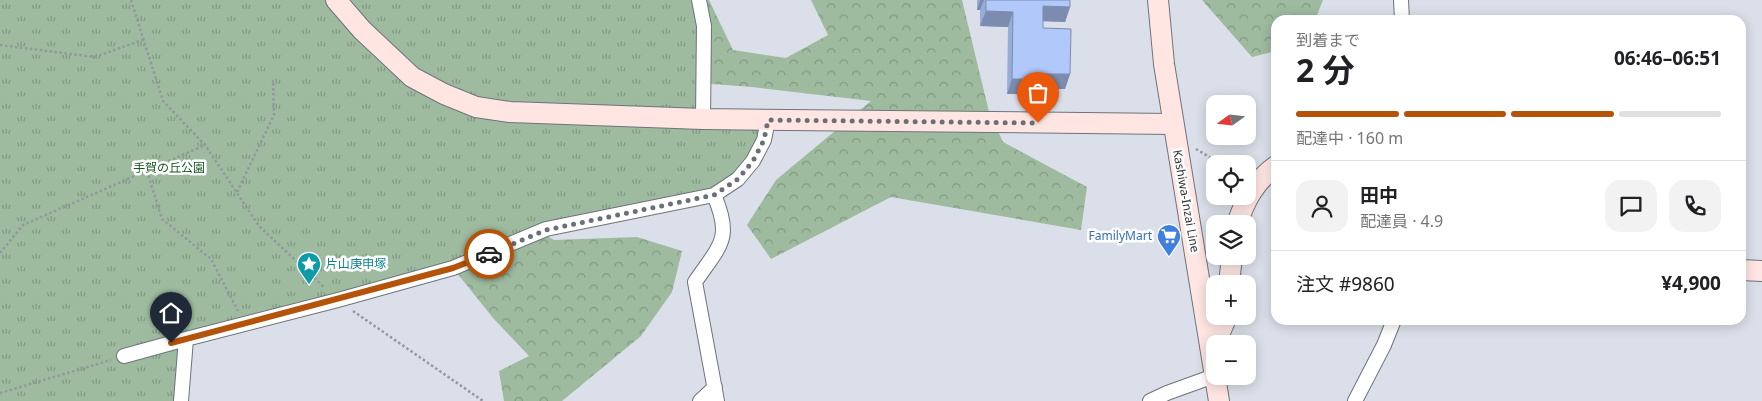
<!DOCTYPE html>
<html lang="ja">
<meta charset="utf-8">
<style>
body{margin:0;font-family:"Noto Sans","Noto Sans JP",sans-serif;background:#f2f2f2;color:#202124;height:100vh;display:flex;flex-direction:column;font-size:19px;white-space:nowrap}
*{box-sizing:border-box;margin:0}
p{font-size:16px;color:#757577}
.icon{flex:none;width:28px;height:28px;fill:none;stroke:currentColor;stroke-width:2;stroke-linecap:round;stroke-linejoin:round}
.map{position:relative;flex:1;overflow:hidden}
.details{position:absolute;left:1271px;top:15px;width:475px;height:310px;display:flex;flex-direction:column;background:#fff;border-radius:15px;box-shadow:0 2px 12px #0003}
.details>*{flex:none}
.needle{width:32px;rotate:255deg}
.buttons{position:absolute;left:1206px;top:95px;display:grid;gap:10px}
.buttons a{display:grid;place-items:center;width:50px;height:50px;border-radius:10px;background:#fff;box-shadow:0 2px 12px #0003;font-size:25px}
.pin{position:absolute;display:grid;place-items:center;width:42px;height:42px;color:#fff;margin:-51px -21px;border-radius:50% 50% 50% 0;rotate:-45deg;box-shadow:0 0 5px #0007}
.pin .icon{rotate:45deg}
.courier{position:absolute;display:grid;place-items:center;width:50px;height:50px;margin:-25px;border:4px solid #b45309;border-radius:50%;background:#fff;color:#222;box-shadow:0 1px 6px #0007}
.overview em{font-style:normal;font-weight:700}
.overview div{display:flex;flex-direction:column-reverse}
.overview{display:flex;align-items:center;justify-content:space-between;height:85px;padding:0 25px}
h1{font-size:32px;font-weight:700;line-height:38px}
.bar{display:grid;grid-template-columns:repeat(4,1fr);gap:8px 5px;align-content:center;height:60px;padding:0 25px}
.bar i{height:6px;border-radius:4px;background:#e0e0e0}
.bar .on{background:#b45309}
.bar p{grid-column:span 4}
.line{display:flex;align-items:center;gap:12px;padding:0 25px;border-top:1px solid #e0e0e0}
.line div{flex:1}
.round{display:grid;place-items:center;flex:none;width:52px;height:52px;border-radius:15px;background:#f2f2f2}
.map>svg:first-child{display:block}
.forest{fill:url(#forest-crowns)}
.park{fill:url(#park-tufts)}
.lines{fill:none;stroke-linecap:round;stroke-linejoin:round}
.street-casing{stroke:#6f737b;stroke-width:16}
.secondary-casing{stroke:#6f737b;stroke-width:22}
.path{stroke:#93979e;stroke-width:2.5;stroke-dasharray:2.5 2.5;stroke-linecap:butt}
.street{stroke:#fff;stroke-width:14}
.secondary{stroke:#ffe6e3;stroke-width:20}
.wall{fill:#98acd8}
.shaded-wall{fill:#7c8cb0}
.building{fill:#b1c8fb;stroke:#7c8cb0}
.done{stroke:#6c6f75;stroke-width:5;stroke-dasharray:0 9}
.route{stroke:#b45309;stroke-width:6}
.labels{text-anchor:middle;stroke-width:5;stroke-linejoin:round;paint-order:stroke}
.park-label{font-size:12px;fill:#145520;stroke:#fff}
.street-label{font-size:12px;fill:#313236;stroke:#fff}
.shop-label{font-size:12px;fill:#366cbe;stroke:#fff;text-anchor:end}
.culture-label{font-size:12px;fill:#0d838f;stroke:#fff;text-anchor:start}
</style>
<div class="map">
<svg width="1762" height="401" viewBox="0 0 1762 401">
<defs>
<pattern id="forest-crowns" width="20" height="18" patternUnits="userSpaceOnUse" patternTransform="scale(1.25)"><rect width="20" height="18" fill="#9ebb9f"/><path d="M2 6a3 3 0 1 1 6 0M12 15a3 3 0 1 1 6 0" fill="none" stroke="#819982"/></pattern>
<pattern id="park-tufts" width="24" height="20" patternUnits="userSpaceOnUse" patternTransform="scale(1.25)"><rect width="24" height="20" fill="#9ebb9f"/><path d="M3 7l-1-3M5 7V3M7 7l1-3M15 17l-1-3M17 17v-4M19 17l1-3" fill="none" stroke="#819982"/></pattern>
</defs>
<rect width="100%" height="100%" fill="#dadfe9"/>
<path class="forest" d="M0,0h709l24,50 53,8 42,-23 -17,-35h151l27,112 14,30 84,45 -6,43 -190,-33 -120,62 -24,-34 29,-45 95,-79 -119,-14 -169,-13 -67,144 38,22 83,-3 45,14 -10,41 -31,44 -79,65h-58l-5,-30 30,-15 -36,-38 -40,-50z
M1202,0h121l-8,20h-39v31l-24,6z"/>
<path class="park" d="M0,0h699l4,119 65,1 -4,20 -36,47 -182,42 -65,28 -295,82 -5,62h-181z"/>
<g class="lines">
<g class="street-casing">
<path id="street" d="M699,0l5,26 -1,93
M1401,0l1,20
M714,195c19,44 6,50 -19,87l22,119
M186,339l152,-39 115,-32 93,-39 168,-34 24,-16 15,-18 11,-21 4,-20
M124,356l62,-17 -5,62
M700,401l15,-14
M1150,401l17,-8 47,-17
M1355,401l29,-56 10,-25"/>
</g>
<g class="secondary-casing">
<path id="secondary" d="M336,0l26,30 50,47 32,17 32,13 34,5 193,7 470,5
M1158,0l6,64 55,337
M1237,224c8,-24 18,-43 39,-58
M1741,270l21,1
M1229,284l3,-28
M1209,337l12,-7 6,-14"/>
</g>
<path class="path" d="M131,0l32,101 42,44 54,81 66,62
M0,45l95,12 50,-18
M1196,149l25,15
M147,171l15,48 49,40 27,52
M237,192l37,-77 -1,-34
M0,253l23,-28 182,-80
M353,311l130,90
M0,393l111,-33"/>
<use href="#street" class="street"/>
<use href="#secondary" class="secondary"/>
</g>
<path class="wall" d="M977,0h93v7l-5,15 -22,-1v7l27,46 -5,15h-24l-2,5h-32l1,-67 -28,-1v-16h-3z"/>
<path class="shaded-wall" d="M980,0h4l-4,10h-3z
M1043,6l27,1 -5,15 -28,-1z
M986,11l27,1 -5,15 -28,-1z
M1045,74h25l-5,15h-24l-2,5h-32l5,-15z"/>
<path class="building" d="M986,0h84v7l-27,-1v22l28,1 -1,45h-25v5h-33l1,-67 -27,-1z"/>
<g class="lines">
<path class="done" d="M489,254l57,-24 168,-35 24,-16 15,-18 11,-21 4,-20 270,3"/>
<path class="route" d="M171,343l282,-75 36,-14"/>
</g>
<defs>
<g id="supermarket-pin" transform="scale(1.25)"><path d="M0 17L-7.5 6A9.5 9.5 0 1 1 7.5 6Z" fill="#3f7fe0" stroke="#fff"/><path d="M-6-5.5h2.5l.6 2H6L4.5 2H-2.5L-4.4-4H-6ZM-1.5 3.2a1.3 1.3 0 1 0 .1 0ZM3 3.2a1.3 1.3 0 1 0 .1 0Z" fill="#fff"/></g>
<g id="sight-pin" transform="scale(1.25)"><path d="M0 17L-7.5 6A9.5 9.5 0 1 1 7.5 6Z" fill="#0f9aa8" stroke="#fff"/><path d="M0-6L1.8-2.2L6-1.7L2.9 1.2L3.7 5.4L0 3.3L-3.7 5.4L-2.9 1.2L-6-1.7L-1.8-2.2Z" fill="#fff"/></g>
</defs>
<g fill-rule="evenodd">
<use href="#supermarket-pin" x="1169" y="236"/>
<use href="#sight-pin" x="309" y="264"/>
</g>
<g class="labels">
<g class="park-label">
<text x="169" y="172">手賀の丘公園</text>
</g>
<g class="street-label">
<text transform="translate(1186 201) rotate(80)" y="4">Kashiwa-Inzai Line</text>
</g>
<g class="shop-label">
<text x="1152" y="240">FamilyMart</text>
</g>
<g class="culture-label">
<text x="326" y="268">片山庚申塚</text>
</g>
</g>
</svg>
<div class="buttons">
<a><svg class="needle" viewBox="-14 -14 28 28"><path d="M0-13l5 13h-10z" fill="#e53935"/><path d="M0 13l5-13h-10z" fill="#757577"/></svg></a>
<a><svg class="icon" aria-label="locate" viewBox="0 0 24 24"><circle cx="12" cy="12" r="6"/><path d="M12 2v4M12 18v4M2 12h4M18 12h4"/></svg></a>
<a><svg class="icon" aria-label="layers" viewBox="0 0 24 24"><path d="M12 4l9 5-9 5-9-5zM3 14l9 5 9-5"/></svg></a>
<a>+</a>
<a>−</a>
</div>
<div class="pin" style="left:1038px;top:123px;background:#ea580c"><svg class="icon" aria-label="bag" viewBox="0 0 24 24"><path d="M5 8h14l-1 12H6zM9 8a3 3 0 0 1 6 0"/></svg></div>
<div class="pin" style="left:171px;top:343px;background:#1f2937"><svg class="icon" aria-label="home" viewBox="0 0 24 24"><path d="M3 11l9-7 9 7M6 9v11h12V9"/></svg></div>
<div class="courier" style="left:489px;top:254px"><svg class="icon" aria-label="car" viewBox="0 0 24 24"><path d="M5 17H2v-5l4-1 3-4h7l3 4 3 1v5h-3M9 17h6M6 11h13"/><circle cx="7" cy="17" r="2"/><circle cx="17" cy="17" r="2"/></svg></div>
<section class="details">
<div class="overview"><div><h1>2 分</h1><p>到着まで</p></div><em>06:46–06:51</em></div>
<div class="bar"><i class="on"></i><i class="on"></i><i class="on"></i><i></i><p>配達中 · 160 m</p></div>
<div class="line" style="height:90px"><a class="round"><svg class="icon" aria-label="person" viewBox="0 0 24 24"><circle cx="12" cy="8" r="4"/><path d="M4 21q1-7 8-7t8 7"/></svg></a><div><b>田中</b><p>配達員 · 4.9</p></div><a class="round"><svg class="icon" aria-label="chat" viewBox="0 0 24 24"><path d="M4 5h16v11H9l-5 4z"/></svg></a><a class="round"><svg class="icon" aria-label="phone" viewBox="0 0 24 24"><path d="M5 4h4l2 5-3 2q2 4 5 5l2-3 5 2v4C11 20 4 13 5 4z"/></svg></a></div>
<div class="line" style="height:65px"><div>注文 #9860</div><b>¥4,900</b></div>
</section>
</div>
